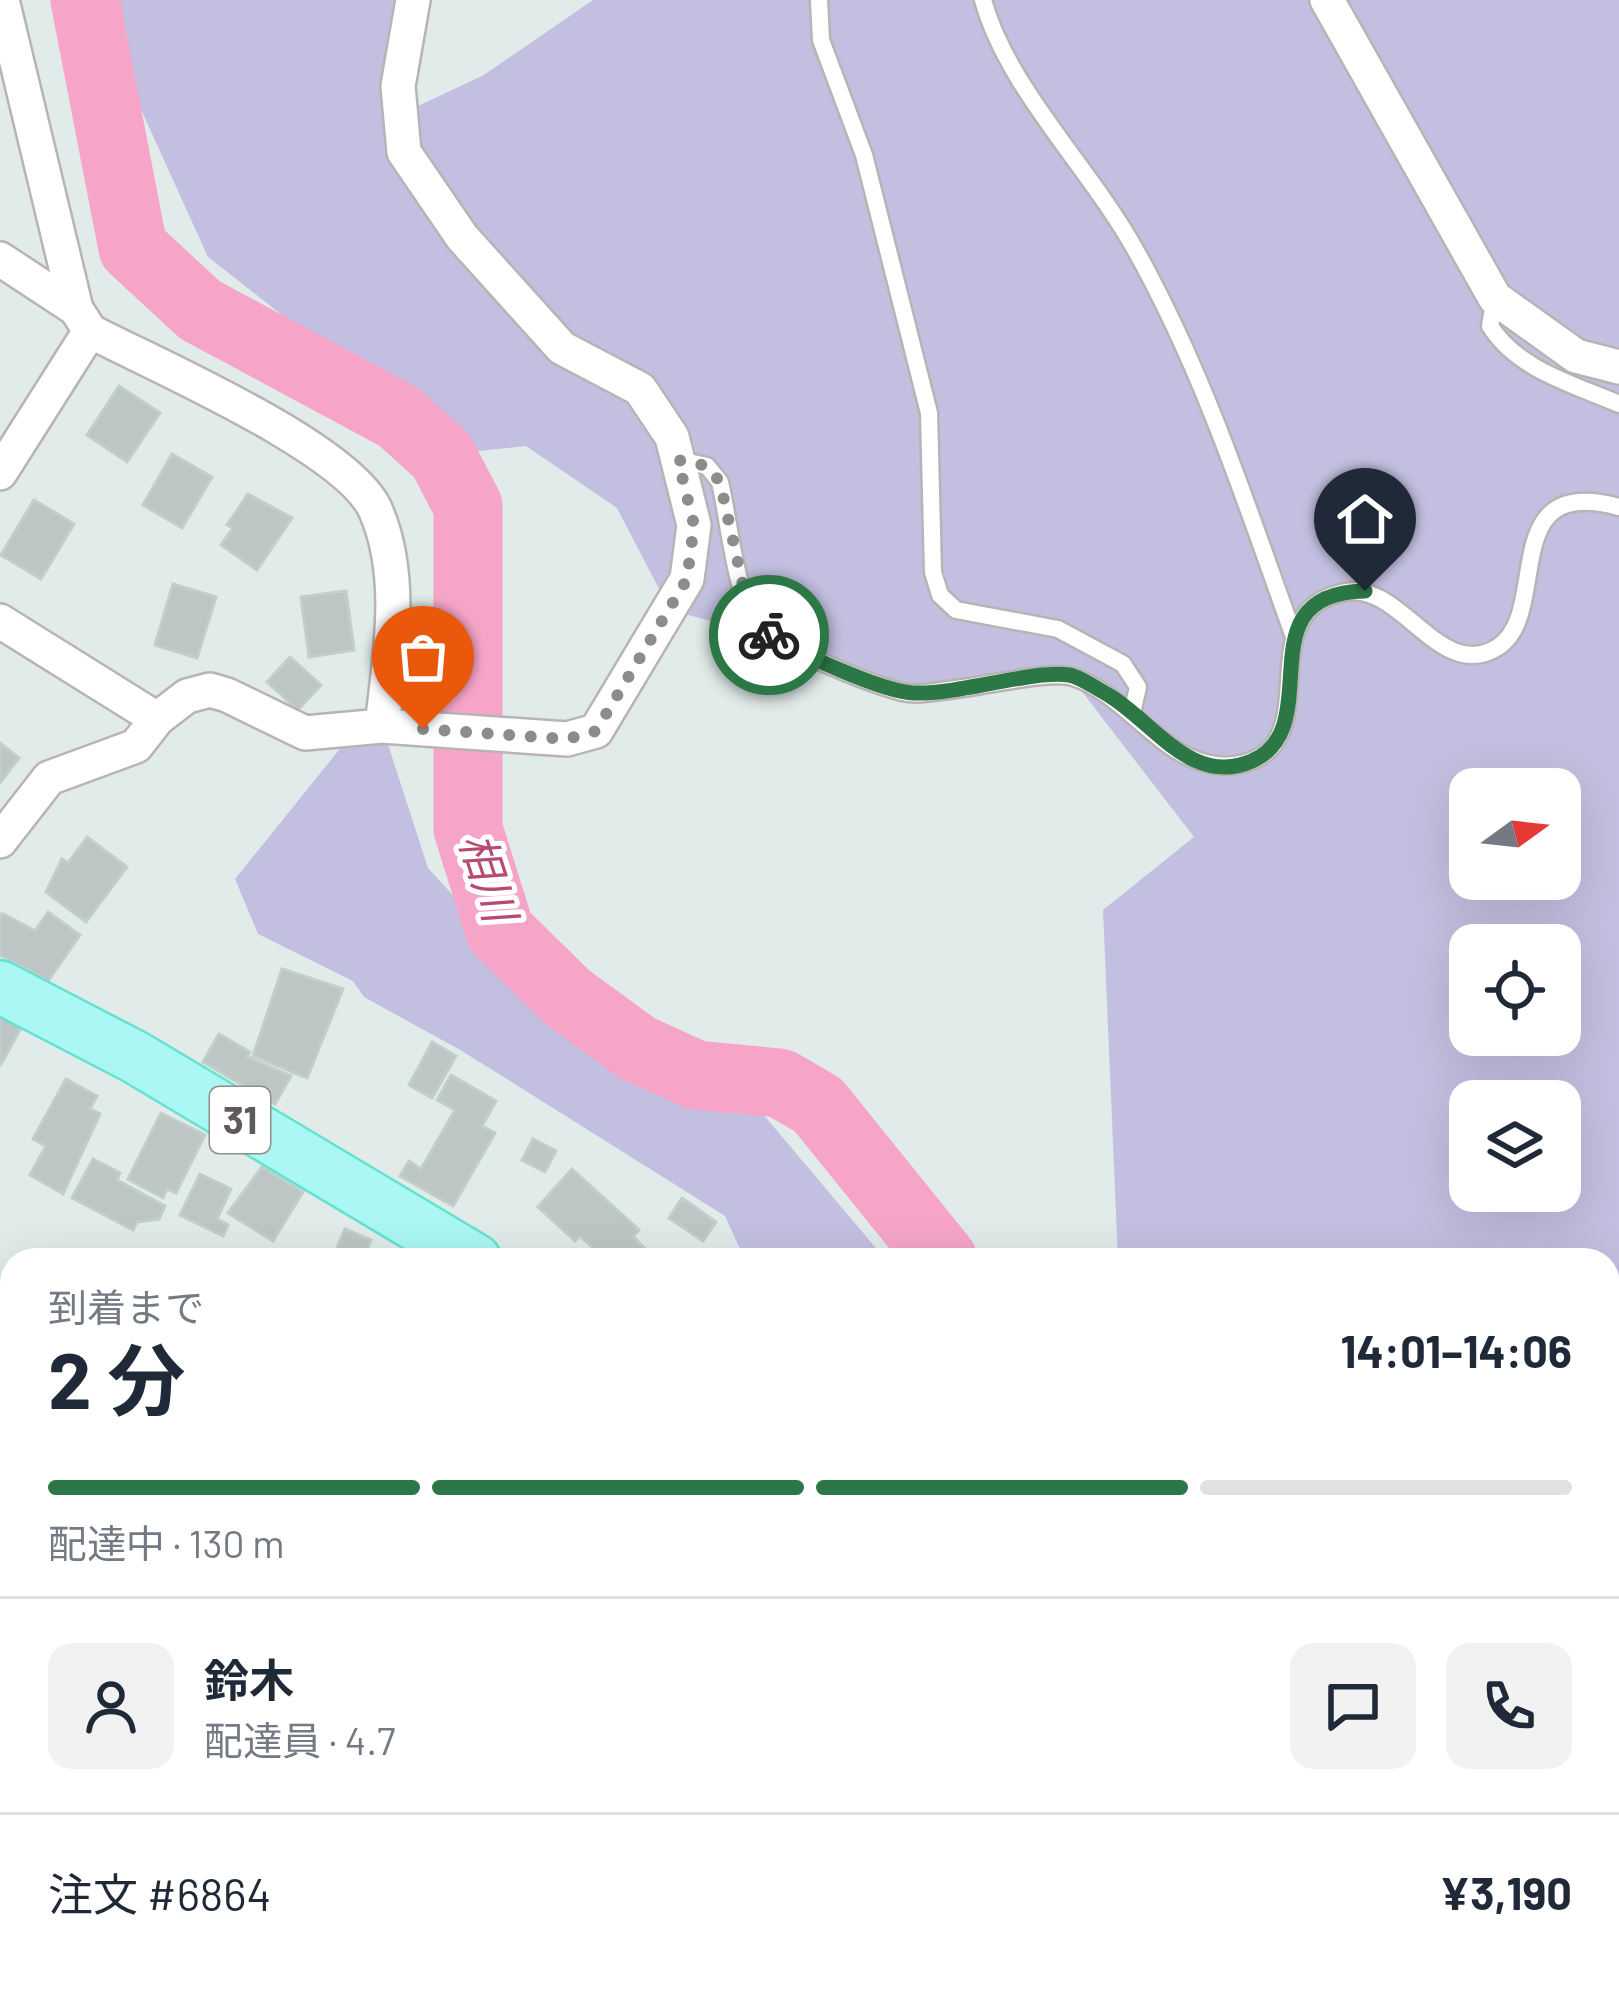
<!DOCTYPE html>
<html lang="ja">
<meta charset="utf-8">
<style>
body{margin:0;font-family:Barlow,"Noto Sans JP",sans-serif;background:#f2f2f3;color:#1f2937;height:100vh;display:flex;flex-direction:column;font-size:45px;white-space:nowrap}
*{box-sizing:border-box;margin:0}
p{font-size:39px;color:#747a83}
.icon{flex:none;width:66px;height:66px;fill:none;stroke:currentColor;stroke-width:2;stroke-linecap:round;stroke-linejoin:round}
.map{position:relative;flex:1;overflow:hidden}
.side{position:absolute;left:0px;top:1248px;width:1620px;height:744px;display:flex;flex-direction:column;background:#fff;border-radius:36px 36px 0 0;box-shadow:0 12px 48px #0002}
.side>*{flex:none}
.needle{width:78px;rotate:75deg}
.controls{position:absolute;left:1449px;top:768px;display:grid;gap:24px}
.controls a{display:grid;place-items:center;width:132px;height:132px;border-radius:24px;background:#fff;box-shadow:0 12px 48px #0002;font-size:60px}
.pin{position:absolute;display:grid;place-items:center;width:102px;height:102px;color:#fff;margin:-123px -51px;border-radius:50% 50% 50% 0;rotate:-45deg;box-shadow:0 0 12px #0007}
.pin .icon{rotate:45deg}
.courier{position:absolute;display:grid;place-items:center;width:120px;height:120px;margin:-60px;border:9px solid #2b7746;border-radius:50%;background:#fff;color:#222;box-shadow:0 3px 15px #0007}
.headline em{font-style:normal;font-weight:700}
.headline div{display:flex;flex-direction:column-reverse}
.headline{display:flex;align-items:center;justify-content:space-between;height:204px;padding:0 48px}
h1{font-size:78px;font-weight:700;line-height:90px}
.bar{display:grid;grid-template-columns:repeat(4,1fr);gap:18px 12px;align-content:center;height:144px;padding:0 48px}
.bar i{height:15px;border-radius:9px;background:#e0e1e3}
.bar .on{background:#2b7746}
.bar p{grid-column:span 4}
.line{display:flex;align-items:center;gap:30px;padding:0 48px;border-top:3px solid #e0e1e3}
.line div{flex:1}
.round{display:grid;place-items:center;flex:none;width:126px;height:126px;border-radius:24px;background:#f2f2f3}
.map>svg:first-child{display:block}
.green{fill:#c3bfe0;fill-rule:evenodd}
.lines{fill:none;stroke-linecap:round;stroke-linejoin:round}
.river{stroke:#f6a5c9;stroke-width:69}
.building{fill:#bdc6c4;stroke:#c0cfcc;stroke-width:3}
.service-casing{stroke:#bab3b5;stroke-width:21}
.minor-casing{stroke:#bab3b5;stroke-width:38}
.primary-casing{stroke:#61e3ce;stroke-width:56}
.path{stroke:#b5a3d1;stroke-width:8;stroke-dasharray:12 6;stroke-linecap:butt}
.service{stroke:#fff;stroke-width:16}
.minor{stroke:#fff;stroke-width:33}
.primary{stroke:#aaf7f3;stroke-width:51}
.done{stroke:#8d8c8d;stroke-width:12;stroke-dasharray:0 21.6}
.route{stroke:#2b7746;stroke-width:15}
.labels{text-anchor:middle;stroke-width:10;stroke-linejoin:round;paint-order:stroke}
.shield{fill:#fff;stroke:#908b8c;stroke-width:3}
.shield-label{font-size:39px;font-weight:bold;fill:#60595b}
.water-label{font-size:45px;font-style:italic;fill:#b64b72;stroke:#fff}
</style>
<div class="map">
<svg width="1619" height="1992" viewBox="0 0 1619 1992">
<rect width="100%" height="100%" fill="#e0ebea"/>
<path class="green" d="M100,0h313l-12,114 83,-39 109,-75h1026v1574l-11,-10v-304h-490l-15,-350 91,-73 -124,-161 -154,18 -144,-56 -102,-28 -53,-102 -91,-62 -67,7 -251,-196 -99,-218zM1470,789h90v90h-90zM1470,945h90v90h-90zM1470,1101h90v90h-90z
M382,726l46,142 122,133 112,73 61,13 39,26 124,147h-141l-20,-44 -263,-165 -98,-54 -11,-16 -95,-47 -23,-55 120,-149z"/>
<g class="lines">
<path class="river" d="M85,0l48,248 67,62 199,107 43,39 26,50v323l32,102 67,66 70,51 59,27 84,8 38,22 125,155
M1608,1633l11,10"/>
</g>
<path class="building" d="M119,386l41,27 -33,49 -40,-27z
M172,454l40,23 -30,51 -39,-23z
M248,494l44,24 -35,52 -36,-25 12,-17 -6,-3z
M34,500l40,24 -33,55 -40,-24z
M173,584l43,13 -19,61 -42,-13z
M346,591l8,59 -45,7 -8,-60z
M290,657l31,28 -23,25 -31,-28z
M0,743l19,15 -19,25z
M87,837l40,30 -41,55 -40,-30 16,-33 6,4z
M48,912l32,23 -32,46 -48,-26v-38l2,-4 33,18z
M282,969l61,20 -36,89 -54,-22z
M0,1016l21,12 -21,38z
M219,1034l31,18 -3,5 44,19 -16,28 -72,-42z
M432,1042l24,14 -24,42 -23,-13z
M451,1075l45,26 -14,25 13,7 -42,73 -53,-30 9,-15 12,8 34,-59 -18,-10z
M66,1079l31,17 -7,13 10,5 -37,80 -33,-19 16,-29 -13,-7z
M161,1113l44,22 -29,58 -9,-4 -4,9 -35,-19z
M533,1139l23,12 -11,21 -23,-12z
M93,1159l27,14 -3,7 48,26 -6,13 -22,3 -4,8 -61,-32z
M262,1167l41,25 -30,49 -45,-28z
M572,1169l67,61 -6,7 18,17 -6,6h-45l3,-3 -23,-21 -5,5 -37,-34z
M200,1174l31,15 -14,30 11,6 -5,11 -43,-21z
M682,1198l34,24 -13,19 -34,-23z
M345,1229l26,11 -8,20h-46l3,-8 13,5z
M4,1386l8,2v48l-12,-3z
M0,1639l12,1v83l-2,-8 -10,-1z
M1608,1730l11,3v64l-11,-4z
M9,1813l3,1v61l-12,-3z
M1619,1935v33l-11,-10v-11z
M896,1980h23l-3,12h-24z
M1085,1980h40l-14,12h-15z
M1313,1980l8,9 -4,3h-51l-10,-11z
M1407,1980l9,1 75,-1 -12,12h-84z"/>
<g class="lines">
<g class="service-casing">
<path id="service" d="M819,0l2,40 43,115 65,258 4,159 7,23 16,15 102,19 65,35 15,23 -6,26
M983,0c24,88 108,169 153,251 68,122 110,252 157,383
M1495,298l-5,28c28,44 83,58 129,78
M679,460l28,6 13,16c9,38 15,110 36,140 17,24 115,62 146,70 17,4 37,-1 54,-3 28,-3 94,-19 117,-12 62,20 100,105 172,86 83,-23 2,-152 100,-171 56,-11 95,92 153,55 54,-35 -3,-174 121,-140
M0,1625h12
M1608,1810l11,3
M1136,1992l11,-12
M1331,1992l10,-12"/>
</g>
<g class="minor-casing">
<path id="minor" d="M2,0l74,309
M1327,0l168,298 81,58 43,11
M0,259l76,50 14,22c65,34 256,116 285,178 30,67 15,147 7,217l-77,7 -78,-38 -17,-5 -23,6 -30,23 -21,27 -87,32 -49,63
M0,473l90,-142
M0,621l157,98
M382,726l185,13 29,-8 91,-152 7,-54 -22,-88 -32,-48 -78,-41 -100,-111 -58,-85 -6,-66 15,-86"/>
</g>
<g class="primary-casing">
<path id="primary" d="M0,987l135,70 340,203
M503,1980l4,12"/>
</g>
<path class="path" d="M957,1980l23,12
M628,1992l5,-12"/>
<use href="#service" class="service"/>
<use href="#minor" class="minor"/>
<use href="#primary" class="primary"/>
</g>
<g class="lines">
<path class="done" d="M423,729l144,10 29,-8 91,-152 7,-54 -16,-65 29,6 13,16 28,126 21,27"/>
<path class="route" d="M769,635c27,17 114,57 145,58 43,2 117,-23 155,-18 12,2 30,15 41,21 44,27 82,91 142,65 78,-34 -11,-168 113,-170"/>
</g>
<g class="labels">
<rect class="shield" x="210" y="1087" width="60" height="66" rx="9"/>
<g class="shield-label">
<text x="240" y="1134">31</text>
</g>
<g class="water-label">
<text transform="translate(488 877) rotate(72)" y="16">相川</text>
</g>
</g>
</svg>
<div class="controls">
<a><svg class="needle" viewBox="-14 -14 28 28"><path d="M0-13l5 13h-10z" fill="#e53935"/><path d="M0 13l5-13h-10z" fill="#747a83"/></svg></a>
<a><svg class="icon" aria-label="locate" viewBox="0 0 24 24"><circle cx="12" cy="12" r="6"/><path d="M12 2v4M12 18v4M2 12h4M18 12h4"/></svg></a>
<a><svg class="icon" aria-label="layers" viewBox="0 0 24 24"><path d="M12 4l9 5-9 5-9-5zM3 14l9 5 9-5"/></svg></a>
</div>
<div class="pin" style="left:423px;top:729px;background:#ea580c"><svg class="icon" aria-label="bag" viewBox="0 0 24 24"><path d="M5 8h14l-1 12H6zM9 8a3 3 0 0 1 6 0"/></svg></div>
<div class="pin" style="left:1365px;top:591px;background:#1f2937"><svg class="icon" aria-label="home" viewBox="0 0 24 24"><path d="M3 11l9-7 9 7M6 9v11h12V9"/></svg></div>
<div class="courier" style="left:769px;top:635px"><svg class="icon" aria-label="bike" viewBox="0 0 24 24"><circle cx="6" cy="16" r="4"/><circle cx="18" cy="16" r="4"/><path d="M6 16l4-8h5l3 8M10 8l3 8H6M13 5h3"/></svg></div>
<section class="side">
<div class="headline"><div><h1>2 分</h1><p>到着まで</p></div><em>14:01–14:06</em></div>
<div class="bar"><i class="on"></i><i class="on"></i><i class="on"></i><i></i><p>配達中 · 130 m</p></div>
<div class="line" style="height:216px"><a class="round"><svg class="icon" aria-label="person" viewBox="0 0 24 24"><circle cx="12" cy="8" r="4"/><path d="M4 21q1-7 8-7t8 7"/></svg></a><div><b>鈴木</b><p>配達員 · 4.7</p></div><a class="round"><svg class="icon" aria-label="chat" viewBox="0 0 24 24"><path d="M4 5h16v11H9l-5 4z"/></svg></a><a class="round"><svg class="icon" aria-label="phone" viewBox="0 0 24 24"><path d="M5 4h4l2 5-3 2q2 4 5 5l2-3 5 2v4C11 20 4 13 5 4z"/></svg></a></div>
<div class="line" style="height:156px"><div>注文 #6864</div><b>¥3,190</b></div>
</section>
</div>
